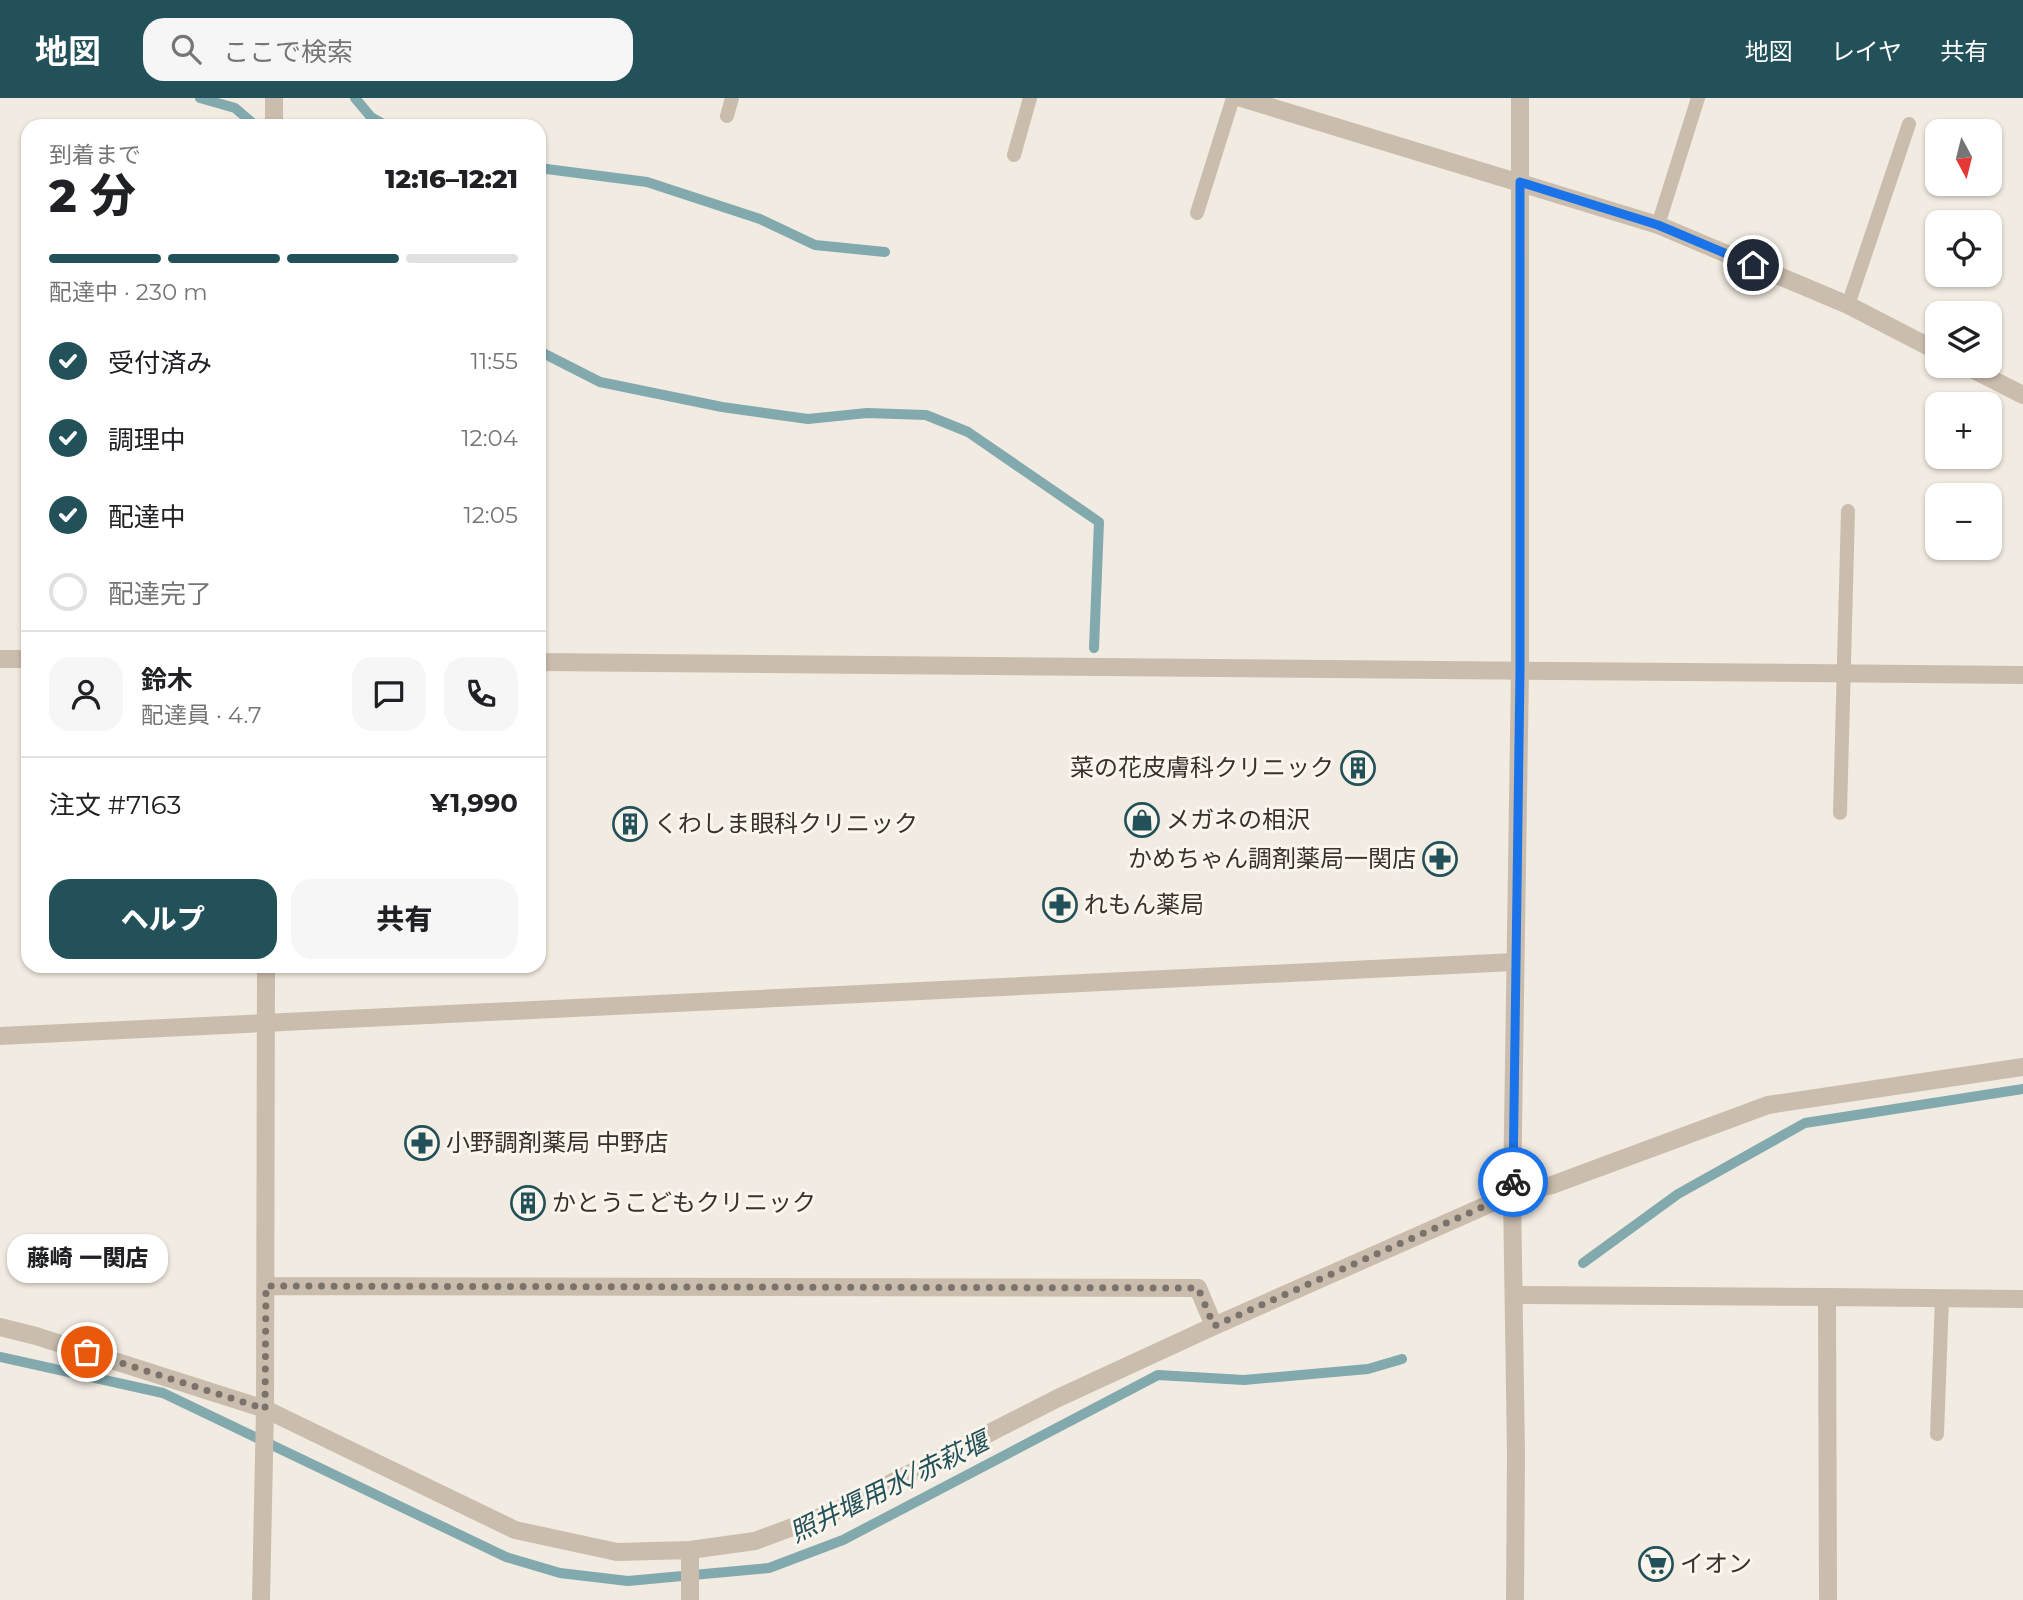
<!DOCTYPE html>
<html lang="ja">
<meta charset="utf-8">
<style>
body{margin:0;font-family:Montserrat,"Noto Sans JP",sans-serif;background:#f6f6f6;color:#202124;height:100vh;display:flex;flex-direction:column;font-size:26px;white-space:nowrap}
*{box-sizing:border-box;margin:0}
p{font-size:23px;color:#757577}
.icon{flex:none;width:38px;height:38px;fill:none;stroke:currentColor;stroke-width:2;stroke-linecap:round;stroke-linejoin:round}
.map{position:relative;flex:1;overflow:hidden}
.side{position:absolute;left:21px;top:21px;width:525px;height:854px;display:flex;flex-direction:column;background:#fff;border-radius:21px;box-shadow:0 2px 5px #0004}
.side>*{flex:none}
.needle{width:46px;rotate:173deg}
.buttons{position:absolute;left:1925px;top:21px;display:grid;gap:14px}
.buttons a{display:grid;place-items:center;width:77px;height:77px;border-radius:14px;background:#fff;box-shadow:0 2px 5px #0004;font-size:35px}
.pin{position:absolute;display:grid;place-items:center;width:60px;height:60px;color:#fff;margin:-30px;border:4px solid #fff;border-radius:50%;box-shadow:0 2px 7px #0007}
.courier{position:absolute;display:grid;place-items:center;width:70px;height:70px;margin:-35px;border:5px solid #1a73e8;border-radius:50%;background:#fff;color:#222;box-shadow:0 2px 9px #0007}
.bubble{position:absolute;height:49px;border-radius:21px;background:#fff;box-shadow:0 2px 5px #0004;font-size:23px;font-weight:800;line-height:49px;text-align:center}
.head em{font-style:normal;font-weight:800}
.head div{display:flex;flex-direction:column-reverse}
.head{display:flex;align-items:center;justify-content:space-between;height:119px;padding:0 28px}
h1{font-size:46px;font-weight:800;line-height:52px}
.bar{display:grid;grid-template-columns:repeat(4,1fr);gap:10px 7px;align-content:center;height:84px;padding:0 28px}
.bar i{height:9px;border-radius:5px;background:#e0e0e0}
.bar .current{background:#235159}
.bar p{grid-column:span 4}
.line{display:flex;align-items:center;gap:18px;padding:0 28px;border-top:2px solid #e0e0e0}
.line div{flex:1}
.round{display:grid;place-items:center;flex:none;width:74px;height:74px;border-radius:21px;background:#f6f6f6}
ol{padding:0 28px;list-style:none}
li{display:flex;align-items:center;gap:21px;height:77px}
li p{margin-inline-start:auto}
li .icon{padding:7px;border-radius:50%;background:#235159;color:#fff;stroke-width:4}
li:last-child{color:#757577}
li i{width:38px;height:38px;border:4px solid #e0e0e0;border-radius:50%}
.cta{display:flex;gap:14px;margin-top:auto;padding:14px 28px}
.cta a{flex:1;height:80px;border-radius:21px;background:#235159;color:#fff;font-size:28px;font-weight:800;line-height:80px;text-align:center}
.cta a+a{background:#f6f6f6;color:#202124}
header{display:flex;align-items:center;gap:42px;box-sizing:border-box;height:98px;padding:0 35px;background:#235159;color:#fff}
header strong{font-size:33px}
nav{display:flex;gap:38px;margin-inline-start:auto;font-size:24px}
.search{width:490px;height:63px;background:#f6f6f6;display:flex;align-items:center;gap:18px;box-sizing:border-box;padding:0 24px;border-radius:21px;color:#757577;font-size:26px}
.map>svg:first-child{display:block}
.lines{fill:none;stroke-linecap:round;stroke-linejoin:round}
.stream{stroke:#81a9ae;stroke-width:10}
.service{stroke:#cabdad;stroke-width:14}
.minor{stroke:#cabdad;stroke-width:18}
.tertiary{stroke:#cabdad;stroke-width:18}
.done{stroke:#7a726b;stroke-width:7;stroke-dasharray:0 12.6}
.route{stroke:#1a73e8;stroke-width:9}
.labels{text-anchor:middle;stroke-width:6;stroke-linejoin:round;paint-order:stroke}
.poi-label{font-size:24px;fill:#39312b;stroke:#faf5ed;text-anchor:start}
.water-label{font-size:26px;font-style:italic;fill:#235159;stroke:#faf5ed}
</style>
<header>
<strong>地図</strong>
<div class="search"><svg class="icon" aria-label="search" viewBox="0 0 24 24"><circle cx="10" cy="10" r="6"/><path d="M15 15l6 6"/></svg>ここで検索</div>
<nav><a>地図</a><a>レイヤ</a><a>共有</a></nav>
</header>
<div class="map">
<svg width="2023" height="1502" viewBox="0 0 2023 1502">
<rect width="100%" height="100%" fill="#f2ebe1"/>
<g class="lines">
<path class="stream" d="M200,0l35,10 21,18
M355,0l16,19 16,9
M539,70l108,14 113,37 55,26 70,7
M539,253l61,31 122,25 86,12 59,-6 59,2 42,17 131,90 -5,126
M1583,1165l95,-69 127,-71 218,-34
M0,1259l163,36 343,164 54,16 68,8 141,-13 74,-28 315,-165 86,5 124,-11 34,-10"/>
<path class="service" d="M727,18l5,-18
M1014,57l16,-57
M1197,115l36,-115
M1658,127l40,-127
M1848,207l61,-181
M1840,715l8,-302
M1937,1336l5,-136"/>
<path class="minor" d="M1241,0l417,127 190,80 89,46
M274,28v-28
M1966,268l57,29
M0,561h28
M539,564l1484,13
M266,1188l932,2 16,38
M1514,1197l313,2 1,303
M1827,1199l196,2
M0,1229l36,9 229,73 250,121 102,22 73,-2 65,-9 81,-30 222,-113 156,-72 298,-132 40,-9 216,-80 255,-38
M261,1502l4,-191 1,-443
M690,1502v-50"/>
<path class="tertiary" d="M0,938l1514,-74
M1515,1502l1,-146 -4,-260 8,-524v-572"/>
</g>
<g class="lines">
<path class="done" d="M87,1254l178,57 1,-123 932,2 16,38 298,-132 1,-12"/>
<path class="route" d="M1513,1084l7,-512v-488l138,43 95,40"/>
</g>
<defs>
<g id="building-ring" transform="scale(1.75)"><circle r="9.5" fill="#faf5ed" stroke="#235159" stroke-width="1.5"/><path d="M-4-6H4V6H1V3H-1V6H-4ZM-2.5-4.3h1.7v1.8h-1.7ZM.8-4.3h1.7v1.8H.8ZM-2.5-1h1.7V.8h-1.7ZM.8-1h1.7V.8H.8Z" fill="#235159"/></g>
<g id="shop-ring" transform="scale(1.75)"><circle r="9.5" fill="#faf5ed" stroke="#235159" stroke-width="1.5"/><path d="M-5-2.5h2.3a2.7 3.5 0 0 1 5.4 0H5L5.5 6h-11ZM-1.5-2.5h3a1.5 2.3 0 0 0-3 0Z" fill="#235159"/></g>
<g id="pharmacy-ring" transform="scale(1.75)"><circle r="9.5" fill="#faf5ed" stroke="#235159" stroke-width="1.5"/><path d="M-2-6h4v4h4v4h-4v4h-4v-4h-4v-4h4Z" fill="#235159"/></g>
<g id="supermarket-ring" transform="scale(1.75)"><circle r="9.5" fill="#faf5ed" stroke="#235159" stroke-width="1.5"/><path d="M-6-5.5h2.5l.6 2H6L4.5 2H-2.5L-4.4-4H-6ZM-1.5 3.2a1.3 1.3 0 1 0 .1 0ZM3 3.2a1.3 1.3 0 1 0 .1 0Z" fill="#235159"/></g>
</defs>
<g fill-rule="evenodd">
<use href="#building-ring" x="1358" y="670"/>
<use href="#shop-ring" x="1142" y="722"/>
<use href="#building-ring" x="630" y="726"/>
<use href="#pharmacy-ring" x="1440" y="761"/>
<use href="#pharmacy-ring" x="1060" y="807"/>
<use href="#pharmacy-ring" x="422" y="1045"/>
<use href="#building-ring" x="528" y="1105"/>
<use href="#supermarket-ring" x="1656" y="1466"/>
</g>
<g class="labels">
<g class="poi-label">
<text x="1334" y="678" text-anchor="end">菜の花皮膚科クリニック</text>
<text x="1166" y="730">メガネの相沢</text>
<text x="654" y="734">くわしま眼科クリニック</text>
<text x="1416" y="769" text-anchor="end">かめちゃん調剤薬局一関店</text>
<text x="1084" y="815">れもん薬局</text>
<text x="446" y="1053">小野調剤薬局 中野店</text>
<text x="552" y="1113">かとうこどもクリニック</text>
<text x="1680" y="1474">イオン</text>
</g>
<g class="water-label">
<text transform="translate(889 1389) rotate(-26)" y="9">照井堰用水/赤萩堰</text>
</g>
</g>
</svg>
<div class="buttons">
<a><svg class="needle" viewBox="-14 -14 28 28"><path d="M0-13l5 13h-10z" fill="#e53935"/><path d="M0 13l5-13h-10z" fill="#757577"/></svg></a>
<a><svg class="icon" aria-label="locate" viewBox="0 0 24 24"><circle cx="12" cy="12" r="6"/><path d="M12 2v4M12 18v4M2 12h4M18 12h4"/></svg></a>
<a><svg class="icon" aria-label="layers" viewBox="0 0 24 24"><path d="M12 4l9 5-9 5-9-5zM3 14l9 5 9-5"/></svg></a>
<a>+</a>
<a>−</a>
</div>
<div class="pin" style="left:87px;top:1254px;background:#ea580c"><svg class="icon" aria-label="bag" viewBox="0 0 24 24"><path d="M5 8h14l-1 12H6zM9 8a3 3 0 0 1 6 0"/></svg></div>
<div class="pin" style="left:1753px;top:167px;background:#1f2937"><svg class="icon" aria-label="home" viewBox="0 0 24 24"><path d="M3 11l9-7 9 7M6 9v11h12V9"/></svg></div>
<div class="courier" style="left:1513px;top:1084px"><svg class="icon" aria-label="bike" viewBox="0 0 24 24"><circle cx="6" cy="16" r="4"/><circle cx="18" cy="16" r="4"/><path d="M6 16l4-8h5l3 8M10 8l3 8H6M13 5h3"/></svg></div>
<div class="bubble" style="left:7px;top:1136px;width:161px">藤崎 一関店</div>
<section class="side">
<div class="head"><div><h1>2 分</h1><p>到着まで</p></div><em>12:16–12:21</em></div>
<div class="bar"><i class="current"></i><i class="current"></i><i class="current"></i><i></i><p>配達中 · 230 m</p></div>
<ol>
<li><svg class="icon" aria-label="check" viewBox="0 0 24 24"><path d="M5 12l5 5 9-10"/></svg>受付済み<p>11:55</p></li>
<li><svg class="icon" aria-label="check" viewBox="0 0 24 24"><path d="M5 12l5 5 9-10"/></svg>調理中<p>12:04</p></li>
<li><svg class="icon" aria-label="check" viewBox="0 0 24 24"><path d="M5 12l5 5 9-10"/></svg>配達中<p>12:05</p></li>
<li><i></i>配達完了</li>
</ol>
<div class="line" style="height:126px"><a class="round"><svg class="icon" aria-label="person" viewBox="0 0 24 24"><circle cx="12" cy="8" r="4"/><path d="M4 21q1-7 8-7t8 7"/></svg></a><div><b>鈴木</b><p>配達員 · 4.7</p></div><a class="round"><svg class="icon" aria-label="chat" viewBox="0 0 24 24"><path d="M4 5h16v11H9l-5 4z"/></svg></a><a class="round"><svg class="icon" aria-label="phone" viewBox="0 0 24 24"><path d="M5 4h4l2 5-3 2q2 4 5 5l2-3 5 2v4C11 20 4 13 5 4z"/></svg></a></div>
<div class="line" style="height:91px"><div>注文 #7163</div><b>¥1,990</b></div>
<div class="cta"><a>ヘルプ</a><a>共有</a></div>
</section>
</div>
